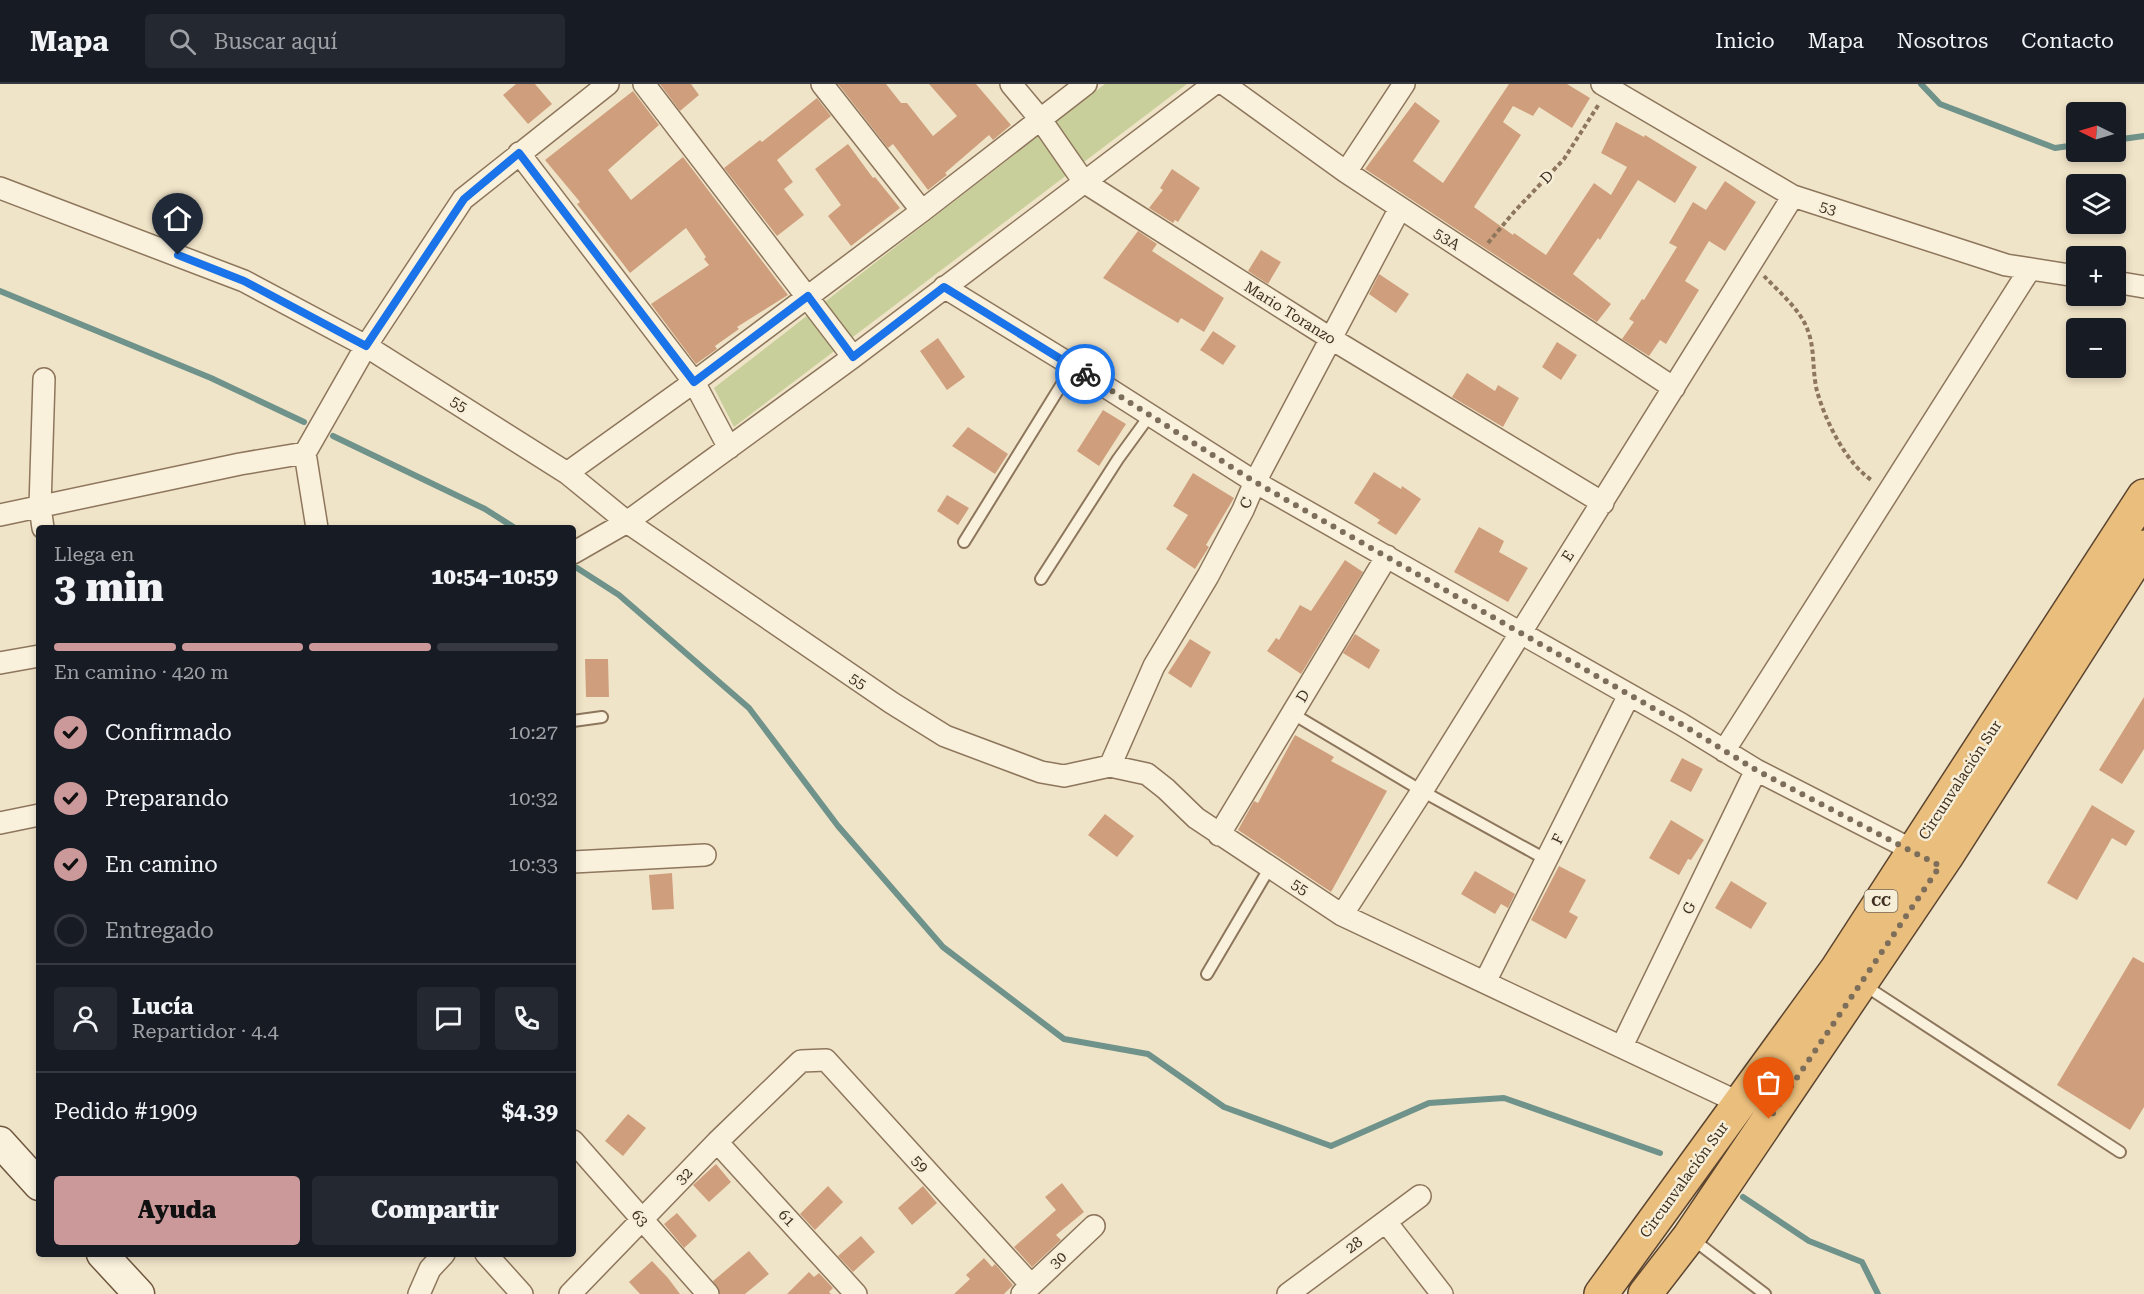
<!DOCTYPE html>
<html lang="es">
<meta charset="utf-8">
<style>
body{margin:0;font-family:"Roboto Serif",serif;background:#242831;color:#f1f3f6;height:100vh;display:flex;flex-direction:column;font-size:22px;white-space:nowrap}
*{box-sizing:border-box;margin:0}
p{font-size:20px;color:#9ea1a6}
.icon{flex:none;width:33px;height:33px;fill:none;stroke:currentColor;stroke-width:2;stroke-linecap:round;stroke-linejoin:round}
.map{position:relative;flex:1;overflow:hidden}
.sheet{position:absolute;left:36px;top:441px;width:540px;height:732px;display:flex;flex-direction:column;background:#171b24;border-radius:6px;box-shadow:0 3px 9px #0003}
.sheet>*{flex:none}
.needle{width:39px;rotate:275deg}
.buttons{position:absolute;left:2066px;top:18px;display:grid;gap:12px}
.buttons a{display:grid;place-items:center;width:60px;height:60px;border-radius:6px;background:#171b24;box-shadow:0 3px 9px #0003;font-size:30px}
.pin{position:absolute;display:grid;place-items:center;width:51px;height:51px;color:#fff;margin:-62px -26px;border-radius:50% 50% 50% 0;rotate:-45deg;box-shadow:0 0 6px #0007}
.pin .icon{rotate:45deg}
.courier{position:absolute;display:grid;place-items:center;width:60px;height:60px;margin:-30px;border:4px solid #1a73e8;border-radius:50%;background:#fff;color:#222;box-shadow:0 2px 8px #0007}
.headline em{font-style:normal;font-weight:800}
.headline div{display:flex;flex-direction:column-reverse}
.headline{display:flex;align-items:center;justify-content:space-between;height:102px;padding:0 18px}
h1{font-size:39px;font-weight:800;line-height:45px}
.bar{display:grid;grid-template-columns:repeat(4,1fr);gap:9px 6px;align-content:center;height:72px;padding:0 18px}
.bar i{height:8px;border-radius:4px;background:#363941}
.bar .current{background:#cc999b}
.bar p{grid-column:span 4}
.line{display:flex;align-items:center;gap:15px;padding:0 18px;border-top:2px solid #363941}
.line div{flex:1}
.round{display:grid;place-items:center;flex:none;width:63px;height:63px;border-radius:6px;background:#242831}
ol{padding:0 18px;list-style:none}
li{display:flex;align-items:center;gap:18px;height:66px}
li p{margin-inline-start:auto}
li .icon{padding:6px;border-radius:50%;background:#cc999b;color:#111;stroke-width:4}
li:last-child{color:#9ea1a6}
li i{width:33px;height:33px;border:3px solid #363941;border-radius:50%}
.action{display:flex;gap:12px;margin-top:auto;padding:12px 18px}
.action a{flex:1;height:69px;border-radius:6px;background:#cc999b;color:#111;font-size:24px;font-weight:800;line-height:69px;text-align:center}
.action a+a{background:#242831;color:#f1f3f6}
header{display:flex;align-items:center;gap:36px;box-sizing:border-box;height:84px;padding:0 30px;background:#171b24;border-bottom:2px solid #363941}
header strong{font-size:28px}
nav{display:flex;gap:33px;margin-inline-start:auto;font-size:21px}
.search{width:420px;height:54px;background:#242831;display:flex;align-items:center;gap:15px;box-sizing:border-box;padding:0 21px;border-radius:6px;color:#9ea1a6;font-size:22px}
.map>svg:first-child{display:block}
.green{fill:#c9cf9b}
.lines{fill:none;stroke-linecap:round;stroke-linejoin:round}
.stream{stroke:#6f938a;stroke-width:6}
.building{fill:#cf9f7d}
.service-casing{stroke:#8d765c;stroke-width:14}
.minor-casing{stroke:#8d765c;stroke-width:24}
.secondary-casing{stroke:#6f573f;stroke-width:33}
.trunk-casing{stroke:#5b4430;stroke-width:36}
.path{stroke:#8d765c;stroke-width:4;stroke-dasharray:4.5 3;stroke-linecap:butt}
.service{stroke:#faf1dc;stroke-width:10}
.minor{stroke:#faf1dc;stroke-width:21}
.secondary{stroke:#faf1dc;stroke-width:30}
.trunk{stroke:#eabe7c;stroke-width:33}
.done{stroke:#7c6e5b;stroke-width:6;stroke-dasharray:0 10.8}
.route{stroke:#1a73e8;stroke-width:8}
.labels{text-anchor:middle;stroke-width:5;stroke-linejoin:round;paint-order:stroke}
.shield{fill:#f7eed8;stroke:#756857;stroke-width:1.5}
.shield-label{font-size:14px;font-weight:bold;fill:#3d2e20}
.street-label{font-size:15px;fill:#3d2e20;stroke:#f7eed8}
</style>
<header>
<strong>Mapa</strong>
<div class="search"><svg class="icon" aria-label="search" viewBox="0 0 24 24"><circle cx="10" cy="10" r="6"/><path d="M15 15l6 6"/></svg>Buscar aquí</div>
<nav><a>Inicio</a><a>Mapa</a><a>Nosotros</a><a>Contacto</a></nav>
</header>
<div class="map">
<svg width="2144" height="1210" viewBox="0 0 2144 1210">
<rect width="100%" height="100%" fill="#f0e4c8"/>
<path class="green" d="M1105,0h82l-453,343 -20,-39z"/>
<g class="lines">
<path class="stream" d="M1921,0l19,20 115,44 21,-3
M2115,56l29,-4
M0,207l211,87 93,44
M333,352l152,73 30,19
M577,484l42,27 130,113 89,118 105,121 121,92 84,15 76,53 107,39 98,-43 75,-5 156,55
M1743,1113l66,44 53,21 16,32"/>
</g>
<path class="building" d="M516,0h19l17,20 -24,20 -25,-29z
M660,0h31l8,11 -19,16z
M838,0h48l15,19h6l26,33 24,-20 -28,-32h47l35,41 -18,15 -4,-5 -44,38 2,2 -19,15 -35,-46 -5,4z
M1509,0h58l23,14 -18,30 -33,-21 -6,9 -20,-10 -10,16 18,13 -47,72 39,28 1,-2 32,22 48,-72 17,12 16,-28 -26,-14 15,-31 28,15 1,-2 52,32 -22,36 -37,-23 -38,60 -2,-2 -25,36 38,30 -14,18 -232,-153 50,-67 25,19 -27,40 30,22z
M633,7l26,34 -51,45 23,30 52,-43 105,138 -51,32 2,2 -24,17 2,3 -21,15 -45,-60 58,-39 -5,-6 2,-2 -20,-29 -56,45 -53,-69 3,-2 -35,-42z
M817,14l14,18 -54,44 16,22 -9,7 20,26 -27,21 -53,-68 36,-28 2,2z
M848,60l25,34 2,-1 25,31 -49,38 -23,-30 13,-11 -26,-36z
M1172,85l28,19 -22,34 -3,-2 -2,3 -24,-15 14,-18 -3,-2z
M1725,97l31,21 -31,49 -16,-10 -24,40 14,9 -33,54 -6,-4 -11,16 -27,-17 12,-17 -5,-3 13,-20 2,1 33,-53 -8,-4 24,-41 13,8z
M1138,147l19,13 -5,7 72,47 -20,34 -23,-14 -3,5 -75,-45z
M1261,166l20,12 -13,22 -20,-13z
M1379,190l30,20 -13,19 -27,-19z
M1213,247l23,15 -13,19 -23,-15z
M938,254l27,39 -18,13 -27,-39z
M1557,258l20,13 -16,25 -19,-13z
M1467,289l28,18 3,-6 21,13 -16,29 -51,-30z
M1103,326l23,14 -27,42 -22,-15z
M968,343l40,27 -13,20 -43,-28z
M1374,388l27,17 1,-3 19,13 -25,36 -19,-12 3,-3 -26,-17z
M1193,389l41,25 -28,47 3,2 -14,22 -29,-20 22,-34 -15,-9z
M947,411l22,13 -11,17 -21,-14z
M1479,443l25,14 -5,11 29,16 -20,34 -54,-30z
M1345,476l18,12 -62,102 -34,-23 9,-13 3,2 21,-35 11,6z
M1355,550l25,16 -11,19 -26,-16z
M1190,555l21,13 -20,36 -23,-15z
M585,575h23l1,38h-23z
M2144,613v52l-22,35 -23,-14z
M1295,651l39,22 -3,4 56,30 -56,101 -93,-62 16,-29 4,2z
M1682,674l21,11 -12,23 -21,-11z
M2092,721l43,26 -9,15 -14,-8 -35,62 -30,-17z
M1105,730l29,22 -17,21 -29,-22z
M1671,736l33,20 -13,20 -3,-1 -9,16 -30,-17z
M1559,782l27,14 -17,32 9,5 -12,22 -35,-19z
M1475,787l40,23 -7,14 -7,-4 -6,10 -34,-20z
M672,789l2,36 -22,1 -3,-35z
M1731,797l36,22 -16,26 -36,-21z
M2133,873l11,6v144l-14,23 -73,-45z
M628,1030l18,14 -23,28 -18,-15z
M716,1080l15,18 -22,20 -16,-17z
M1062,1099l22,29 -28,23 5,5 -29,27 -18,-20 42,-37 -11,-13z
M828,1102l15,16 -28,28 -15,-16z
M923,1102l14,17 -25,22 -14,-17z
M677,1129l20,23 -13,12 -20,-24z
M861,1152l14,16 -22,20 -15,-16z
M749,1167l20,23 -24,20h-25l-7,-13z
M984,1174l8,9 3,-3 18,21 -9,9h-50l16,-15 -4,-4z
M652,1177l16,17 12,16h-40l-11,-12z
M809,1188l5,5 5,-4 14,15 -4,4 2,2h-44z"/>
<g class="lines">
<g class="service-casing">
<path id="service" d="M964,458l109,-176
M1041,495l77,-120 32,-44
M1293,630l129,77 125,69
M573,637l29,-4
M1207,890l63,-107
M1864,901l256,167
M1691,1154l74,56"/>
</g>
<g class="minor-casing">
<path id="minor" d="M644,0l209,273
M822,0l100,127
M1011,0l30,36 43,62 246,156 273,165
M1224,0l122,88 328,216
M1602,0l191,112 213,69 70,11
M519,69l175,229 35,66
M1346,88l58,-88
M0,104l244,93 122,65 201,127 60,49 265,181 53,33 96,36 23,4 46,-10 37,8 19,15 30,29 146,97 398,188
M2115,198l29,5
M944,203l129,79 182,116 426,242 75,46 168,86
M567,389l127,-91 228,-171 164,-127
M0,431l240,-51 65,-11
M43,444l-3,-21 4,-128
M317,444l-12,-75 61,-107 97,-147 145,-115
M573,469l54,-31 226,-165 361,-273
M0,579l39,-7
M1724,667l306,-482
M1110,682l44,-100 54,-90 35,-66 12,-28 145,-274
M0,739l39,-8
M1219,751l168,-279
M573,778l132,-7
M1342,831l80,-124 371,-595
M1485,898l144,-287
M1622,962l134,-276
M573,1057l135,153
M717,1058l139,152
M1386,1138l56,72
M486,1170l36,40
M419,1210l11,-25 14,-15
M570,1210l147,-152 84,-81 25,-1 205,225
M1022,1210l72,-68
M1288,1210l132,-98"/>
</g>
<g class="secondary-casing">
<path id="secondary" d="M0,1058l39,43
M102,1170l37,40"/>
</g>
<g class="trunk-casing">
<path id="trunk" d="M1601,1210l236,-325 307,-473
M1645,1210l44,-57 257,-380 198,-310"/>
</g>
<path class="path" d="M1488,159l26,-31 50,-53 35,-55
M1764,192c15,16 37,34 44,55 7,18 4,40 9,60 8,29 29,73 56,90"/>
<use href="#service" class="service"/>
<use href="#minor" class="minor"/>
<use href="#secondary" class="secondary"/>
<use href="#trunk" class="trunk"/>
</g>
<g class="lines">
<path class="done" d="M1085,290l170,108 426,242 75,46 184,96 -171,253"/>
<path class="route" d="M178,171l66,26 122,65 98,-147 55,-46 175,229 114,-86 45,61 91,-70 141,87"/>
</g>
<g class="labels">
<rect class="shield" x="1864.5" y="806" width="33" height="22" rx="4.5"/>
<g class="shield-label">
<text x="1881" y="822">CC</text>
</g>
<g class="street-label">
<text transform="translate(1547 93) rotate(-46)" y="5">D</text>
<text transform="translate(1828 124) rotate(18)" y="5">53</text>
<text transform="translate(1447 155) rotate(33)" y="5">53A</text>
<text transform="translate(1290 229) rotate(32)" y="5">Mario Toranzo</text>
<text transform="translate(459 320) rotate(32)" y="5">55</text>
<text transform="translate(1246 419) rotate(-66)" y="5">C</text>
<text transform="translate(1568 472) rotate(-57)" y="5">E</text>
<text transform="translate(858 597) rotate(34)" y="5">55</text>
<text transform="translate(1303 612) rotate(-59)" y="5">D</text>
<text transform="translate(1960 696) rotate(-57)" y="5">Circunvalación Sur</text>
<text transform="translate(1558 755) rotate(-64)" y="5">F</text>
<text transform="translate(1300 803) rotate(33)" y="5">55</text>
<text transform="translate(1689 824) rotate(-64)" y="5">G</text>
<text transform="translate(920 1080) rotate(48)" y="5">59</text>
<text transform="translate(684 1092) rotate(-45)" y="5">32</text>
<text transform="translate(1684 1096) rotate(-54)" y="5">Circunvalación Sur</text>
<text transform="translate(640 1134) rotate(49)" y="5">63</text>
<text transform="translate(787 1134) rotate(47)" y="5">61</text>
<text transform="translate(1354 1161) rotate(-37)" y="5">28</text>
<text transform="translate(1058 1176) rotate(-43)" y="5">30</text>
</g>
</g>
</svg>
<div class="buttons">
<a><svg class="needle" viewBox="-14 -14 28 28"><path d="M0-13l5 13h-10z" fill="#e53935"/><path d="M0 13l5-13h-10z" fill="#9ea1a6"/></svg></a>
<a><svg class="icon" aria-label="layers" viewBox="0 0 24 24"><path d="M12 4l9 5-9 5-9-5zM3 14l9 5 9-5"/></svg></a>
<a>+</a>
<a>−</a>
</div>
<div class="pin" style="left:1769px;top:1035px;background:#ea580c"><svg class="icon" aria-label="bag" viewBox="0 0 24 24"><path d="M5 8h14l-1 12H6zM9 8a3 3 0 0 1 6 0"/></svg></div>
<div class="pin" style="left:178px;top:171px;background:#1f2937"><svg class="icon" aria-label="home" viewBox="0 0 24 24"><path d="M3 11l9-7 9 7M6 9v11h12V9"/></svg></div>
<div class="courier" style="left:1085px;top:290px"><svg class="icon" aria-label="bike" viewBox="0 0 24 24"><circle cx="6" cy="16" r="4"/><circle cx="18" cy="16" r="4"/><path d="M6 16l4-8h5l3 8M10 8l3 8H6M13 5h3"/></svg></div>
<section class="sheet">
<div class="headline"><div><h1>3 min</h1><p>Llega en</p></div><em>10:54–10:59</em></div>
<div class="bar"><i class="current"></i><i class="current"></i><i class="current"></i><i></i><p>En camino · 420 m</p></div>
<ol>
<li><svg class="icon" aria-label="check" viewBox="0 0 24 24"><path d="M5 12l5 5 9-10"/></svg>Confirmado<p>10:27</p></li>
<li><svg class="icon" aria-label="check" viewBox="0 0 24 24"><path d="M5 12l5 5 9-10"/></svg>Preparando<p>10:32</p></li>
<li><svg class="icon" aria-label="check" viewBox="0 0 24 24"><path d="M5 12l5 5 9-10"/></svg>En camino<p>10:33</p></li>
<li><i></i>Entregado</li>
</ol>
<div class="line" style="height:108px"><a class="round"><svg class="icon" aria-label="person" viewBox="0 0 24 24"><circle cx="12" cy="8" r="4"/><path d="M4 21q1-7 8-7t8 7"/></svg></a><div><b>Lucía</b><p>Repartidor · 4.4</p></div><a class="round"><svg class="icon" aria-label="chat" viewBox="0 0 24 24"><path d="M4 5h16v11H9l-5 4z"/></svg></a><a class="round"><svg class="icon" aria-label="phone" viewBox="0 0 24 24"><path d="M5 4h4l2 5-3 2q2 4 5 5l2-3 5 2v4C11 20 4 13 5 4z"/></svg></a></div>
<div class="line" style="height:78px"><div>Pedido #1909</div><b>$4.39</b></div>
<div class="action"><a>Ayuda</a><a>Compartir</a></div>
</section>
</div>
